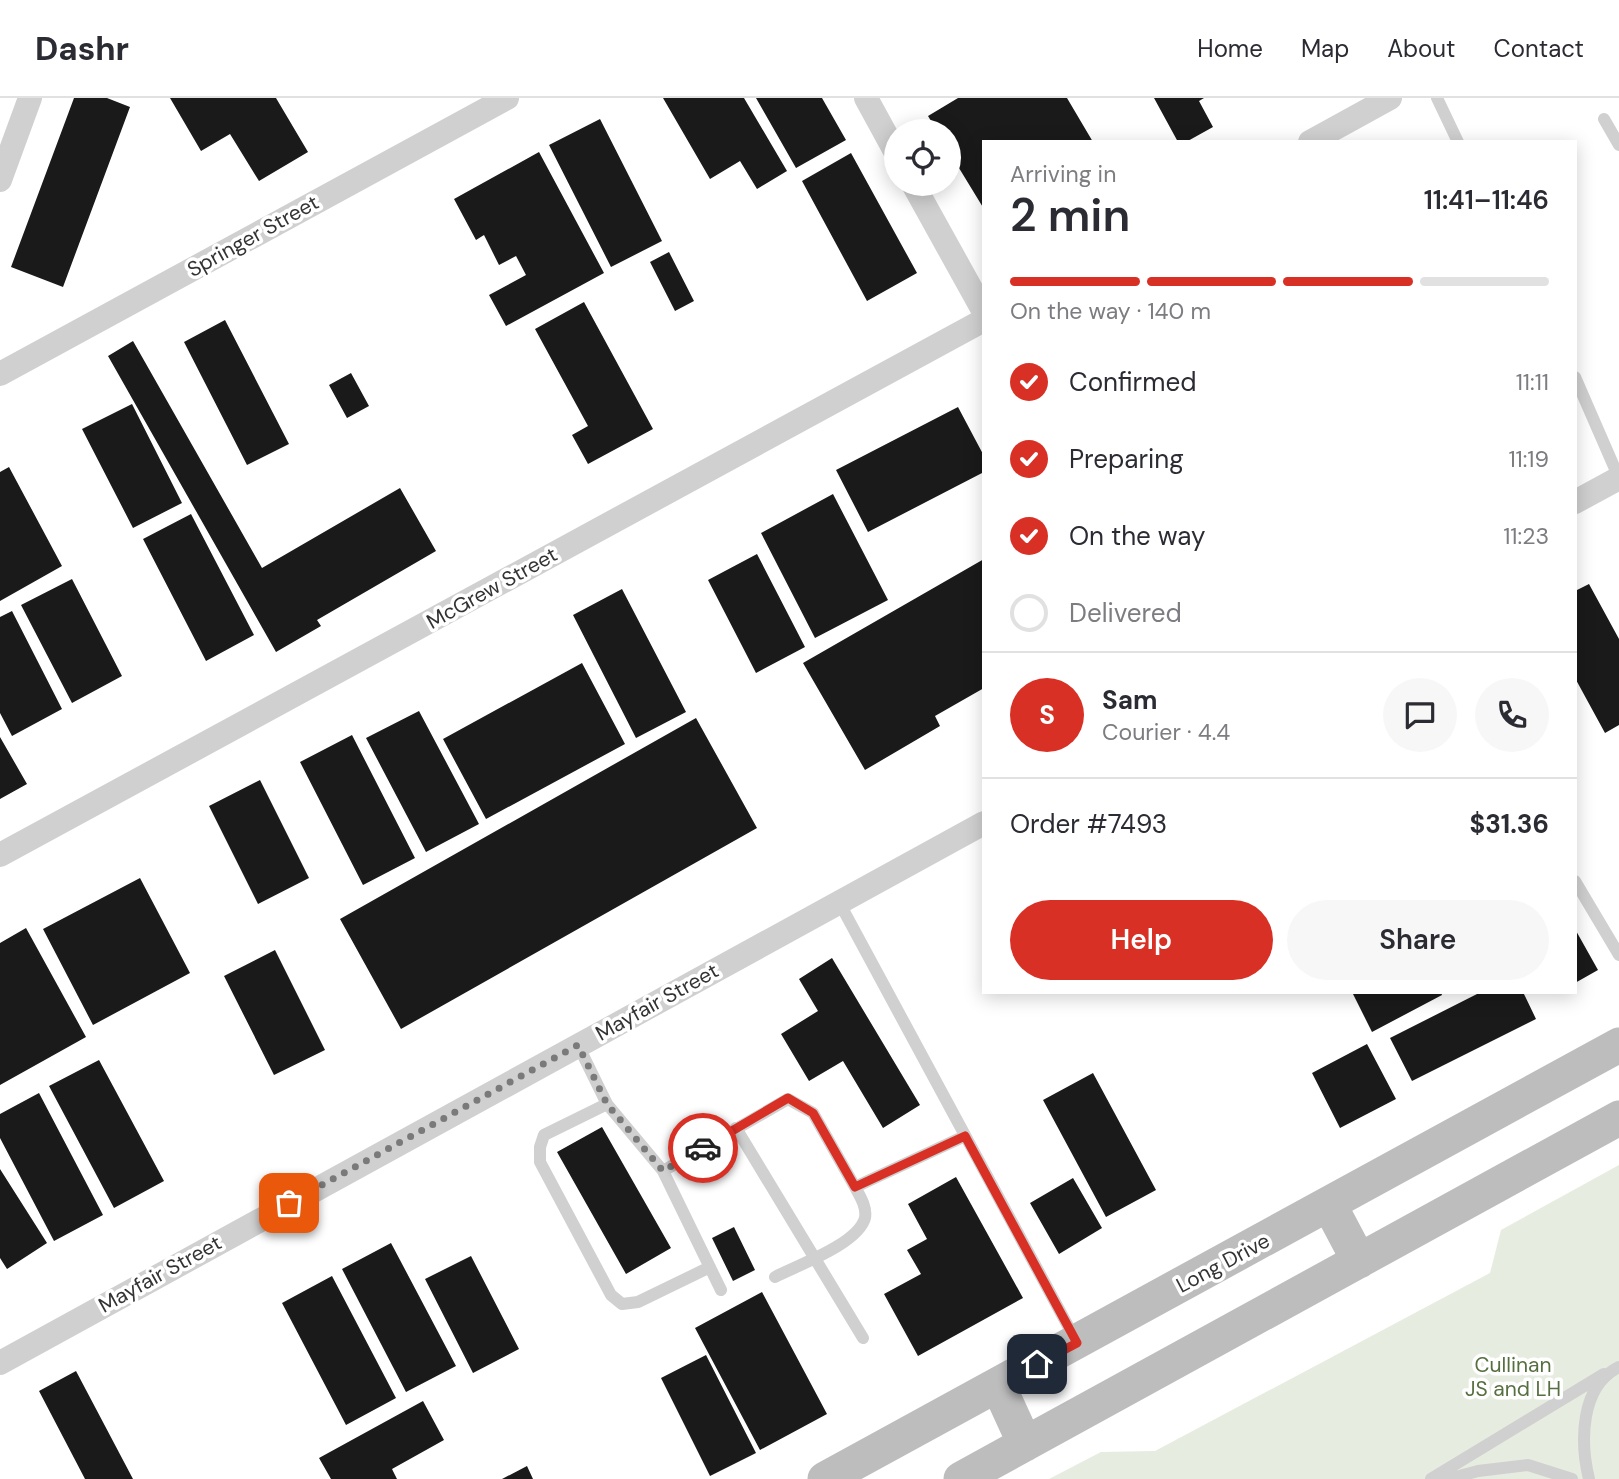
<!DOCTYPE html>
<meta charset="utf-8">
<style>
body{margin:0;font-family:"DM Sans",sans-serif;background:#f7f7f7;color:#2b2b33;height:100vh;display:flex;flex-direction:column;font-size:26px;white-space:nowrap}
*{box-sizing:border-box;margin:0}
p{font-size:23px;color:#7c7c81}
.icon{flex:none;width:38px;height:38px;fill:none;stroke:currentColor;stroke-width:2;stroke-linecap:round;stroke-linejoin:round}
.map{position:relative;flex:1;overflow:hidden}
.drawer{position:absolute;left:982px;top:42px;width:595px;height:854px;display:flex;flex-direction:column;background:#fff;border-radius:0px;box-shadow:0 4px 18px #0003}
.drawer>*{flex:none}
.tools{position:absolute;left:884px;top:21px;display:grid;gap:14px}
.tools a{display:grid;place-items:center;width:77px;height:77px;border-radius:50%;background:#fff;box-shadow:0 4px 18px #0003;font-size:35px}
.pin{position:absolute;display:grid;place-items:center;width:60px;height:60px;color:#fff;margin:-30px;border-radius:14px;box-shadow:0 4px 10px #0006}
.courier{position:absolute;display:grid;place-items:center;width:70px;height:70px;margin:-35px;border:5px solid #d93025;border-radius:50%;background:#fff;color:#222;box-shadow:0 2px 9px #0007}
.headline em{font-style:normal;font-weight:600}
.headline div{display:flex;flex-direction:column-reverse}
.headline{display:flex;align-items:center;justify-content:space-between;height:119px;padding:0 28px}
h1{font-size:46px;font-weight:600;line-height:52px}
.bar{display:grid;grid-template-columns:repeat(4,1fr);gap:10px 7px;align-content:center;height:84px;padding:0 28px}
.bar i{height:9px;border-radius:5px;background:#e1e1e2}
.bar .current{background:#d93025}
.bar p{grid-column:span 4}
.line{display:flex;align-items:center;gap:18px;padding:0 28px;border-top:2px solid #e1e1e2}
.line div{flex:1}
.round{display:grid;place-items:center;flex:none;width:74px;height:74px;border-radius:37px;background:#f7f7f7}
ol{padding:0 28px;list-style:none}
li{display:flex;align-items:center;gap:21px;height:77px}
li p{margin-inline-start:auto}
li .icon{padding:7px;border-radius:50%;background:#d93025;color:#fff;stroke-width:4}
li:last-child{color:#7c7c81}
li i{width:38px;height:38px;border:4px solid #e1e1e2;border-radius:50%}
.action{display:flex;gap:14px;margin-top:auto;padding:14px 28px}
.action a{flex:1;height:80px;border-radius:42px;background:#d93025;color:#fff;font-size:28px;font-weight:600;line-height:80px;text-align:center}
.action a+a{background:#f7f7f7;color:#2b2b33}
header{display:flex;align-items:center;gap:42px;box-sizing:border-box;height:98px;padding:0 35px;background:#fff;border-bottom:2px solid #e1e1e2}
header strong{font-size:33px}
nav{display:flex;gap:38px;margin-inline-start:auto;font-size:24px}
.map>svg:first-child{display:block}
.green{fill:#e6ecdf}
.building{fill:#1a1a1a}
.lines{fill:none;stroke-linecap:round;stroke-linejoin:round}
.service{stroke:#d0d0d0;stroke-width:12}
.minor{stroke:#d0d0d0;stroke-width:24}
.secondary{stroke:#bdbdbd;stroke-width:35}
.done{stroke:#7a7a7a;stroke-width:7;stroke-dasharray:0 12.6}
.route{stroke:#d93025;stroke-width:9}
.labels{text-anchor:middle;stroke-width:7;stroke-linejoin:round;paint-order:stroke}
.street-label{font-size:21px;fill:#333;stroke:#fff}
.park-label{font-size:21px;fill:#556f3f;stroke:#fff}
</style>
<header>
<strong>Dashr</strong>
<nav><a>Home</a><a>Map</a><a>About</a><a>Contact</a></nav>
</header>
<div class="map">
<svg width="1619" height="1381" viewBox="0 0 1619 1381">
<rect width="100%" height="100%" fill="#fff"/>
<path class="green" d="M1619,1067v314h-570l52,-27 54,-1 335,-178 11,-43z"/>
<path class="building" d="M74,0h33l23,9 -67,180 -52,-20z
M170,0h106l32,54 -49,29 -29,-47 -29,17z
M663,0h81l43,73 -30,18 -17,-28 -30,18z
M756,0h66l24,42 -50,28z
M958,0h109l26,44h-109v67l-36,-59v-19h-11l-9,-15z
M1154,0h50l-5,3 14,26 -27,15h-8z
M600,21l62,122 -51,26 -62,-122z
M539,54l65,121 -98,53 -17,-31 37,-20 -10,-19 -17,9 -15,-30 -8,5 -22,-41z
M851,55l66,120 -50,28 -65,-120z
M669,154l25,49 -19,10 -25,-49z
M584,204l69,127 -65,35 -16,-29 16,-9 -53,-97z
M225,222l64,124 -42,21 -63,-123z
M133,243l129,227 138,-80 36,63 -119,69 4,6 -45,26 -168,-296z
M351,275l18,33 -22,12 -18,-33z
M132,306l50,99 -49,25 -51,-99z
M958,309l26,49v16l-116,60 -32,-62z
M9,369l53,99 -62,35v-129z
M833,396l55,106 -73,38 -54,-105z
M191,416l63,121 -48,26 -63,-122z
M757,456l48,93 -49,26 -48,-93z
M984,461v129l-49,28 5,10 -75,44 -62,-107z
M72,481l50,97 -50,27 -51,-98z
M1589,486l30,55v86l-14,8 -30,-55v-87z
M622,491l64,123 -50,26 -63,-123z
M12,513l50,98 -50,27 -12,-23v-96z
M582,565l43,81 -139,75 -43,-80z
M419,613l60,113 -53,28 -60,-114z
M696,620l61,110 -356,201 -61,-110z
M352,637l63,123 -52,27 -63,-123z
M0,639l27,47 -27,15z
M260,682l49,98 -51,26 -49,-98z
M140,780l50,95 -97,52 -50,-96z
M26,830l60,109 -86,48v-142z
M1575,831l23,41 -23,13z
M275,852l50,100 -51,25 -50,-99z
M832,860l88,147 -37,23 -40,-67 -34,20 -28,-47 37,-23 -19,-32z
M1352,894h89l1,3 -70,37z
M1481,894h42l13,27 -124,62 -22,-43z
M1367,946l29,55 -56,29 -28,-55z
M99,962l65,121 -50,27 -65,-122z
M1093,975l63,117 -50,27 -63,-117z
M39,995l64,122 -49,26 -54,-103v-24z
M602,1029l69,121 -45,26 -69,-122z
M0,1071l47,74 -40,26 -7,-11z
M956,1079l67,121 -105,58 -34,-62 37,-20 -14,-24 20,-11 -19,-35z
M1073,1080l29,50 -43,26 -29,-51z
M734,1129l21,43 -22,11 -21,-43z
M391,1145l65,123 -50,26 -64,-123z
M471,1158l48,93 -46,24 -48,-94z
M332,1178l64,122 -50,27 -64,-122z
M762,1194l65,122 -67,36 -65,-122z
M706,1257l50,98 -46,23 -49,-98z
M76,1273l57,108h-48l-46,-88z
M423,1303l21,39 -52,29 5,10h-66l-12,-21z
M527,1368l6,13h-31z"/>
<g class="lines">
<path class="service" d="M1437,0l21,44
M1604,21l15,26
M1575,279l44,101
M1575,783l44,74
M839,804l236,437
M578,947l29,59 56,67
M607,1006l-63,31 -4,12v15l71,133 11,9 16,-2 72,-35
M736,1030l127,210
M775,1179c23,-12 83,-33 90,-59 2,-11 -5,-22 -10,-31
M721,1192l-58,-119 125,-72 25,14 42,74 110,-51
M1431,1381l173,-105
M1448,1381l30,-8 50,-6 44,14
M1589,1381c-9,-37 -9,-93 30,-112"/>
<path class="minor" d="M866,0l30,55
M1310,44l80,-44
M0,82l30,-82
M913,86l71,128
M0,276l507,-276
M1575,404l44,-24
M0,757l984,-535
M0,1265l984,-540"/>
<path class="secondary" d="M1330,1108l29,55
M998,1287l27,59
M825,1381l794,-434
M961,1381l658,-361"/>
</g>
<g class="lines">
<path class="done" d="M289,1105l289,-158 29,59 56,67 40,-23"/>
<path class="route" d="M703,1050l85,-50 25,15 42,74 110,-51 112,207 -40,21"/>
</g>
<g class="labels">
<g class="street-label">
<text transform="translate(253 138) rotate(-29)" y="7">Springer Street</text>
<text transform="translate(492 490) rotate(-29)" y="7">McGrew Street</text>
<text transform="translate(657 904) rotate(-29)" y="7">Mayfair Street</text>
<text transform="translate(1223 1165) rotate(-28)" y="7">Long Drive</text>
<text transform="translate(160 1176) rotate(-29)" y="7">Mayfair Street</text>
</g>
<g class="park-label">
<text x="1513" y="1274">Cullinan<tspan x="1513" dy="24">JS and LH</tspan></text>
</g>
</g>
</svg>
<div class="tools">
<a><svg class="icon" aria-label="locate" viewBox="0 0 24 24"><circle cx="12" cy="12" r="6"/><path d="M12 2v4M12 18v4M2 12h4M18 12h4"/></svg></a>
</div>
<div class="pin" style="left:289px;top:1105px;background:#ea580c"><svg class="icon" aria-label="bag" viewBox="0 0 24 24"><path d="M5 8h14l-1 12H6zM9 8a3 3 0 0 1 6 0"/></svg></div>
<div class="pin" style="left:1037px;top:1266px;background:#1f2937"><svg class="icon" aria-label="home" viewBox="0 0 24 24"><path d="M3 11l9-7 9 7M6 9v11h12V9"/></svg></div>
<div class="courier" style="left:703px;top:1050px"><svg class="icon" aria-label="car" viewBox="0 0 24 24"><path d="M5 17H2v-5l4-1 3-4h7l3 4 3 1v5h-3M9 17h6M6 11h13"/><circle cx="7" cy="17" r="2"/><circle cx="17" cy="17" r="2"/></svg></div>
<section class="drawer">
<div class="headline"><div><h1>2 min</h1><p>Arriving in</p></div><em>11:41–11:46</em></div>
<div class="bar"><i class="current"></i><i class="current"></i><i class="current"></i><i></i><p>On the way · 140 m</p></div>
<ol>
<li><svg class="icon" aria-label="check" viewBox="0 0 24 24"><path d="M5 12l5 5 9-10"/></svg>Confirmed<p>11:11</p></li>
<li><svg class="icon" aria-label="check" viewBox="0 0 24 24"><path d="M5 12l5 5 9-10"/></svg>Preparing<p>11:19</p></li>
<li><svg class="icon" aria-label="check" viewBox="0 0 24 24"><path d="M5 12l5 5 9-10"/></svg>On the way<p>11:23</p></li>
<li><i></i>Delivered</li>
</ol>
<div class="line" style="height:126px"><b class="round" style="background:#d93025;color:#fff">S</b><div><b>Sam</b><p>Courier · 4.4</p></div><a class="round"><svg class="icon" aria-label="chat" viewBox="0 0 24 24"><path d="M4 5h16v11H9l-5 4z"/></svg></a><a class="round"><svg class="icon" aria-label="phone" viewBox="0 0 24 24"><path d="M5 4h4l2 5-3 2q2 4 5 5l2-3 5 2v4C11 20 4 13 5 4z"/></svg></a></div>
<div class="line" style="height:91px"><div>Order #7493</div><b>$31.36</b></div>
<div class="action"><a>Help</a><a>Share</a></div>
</section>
</div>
